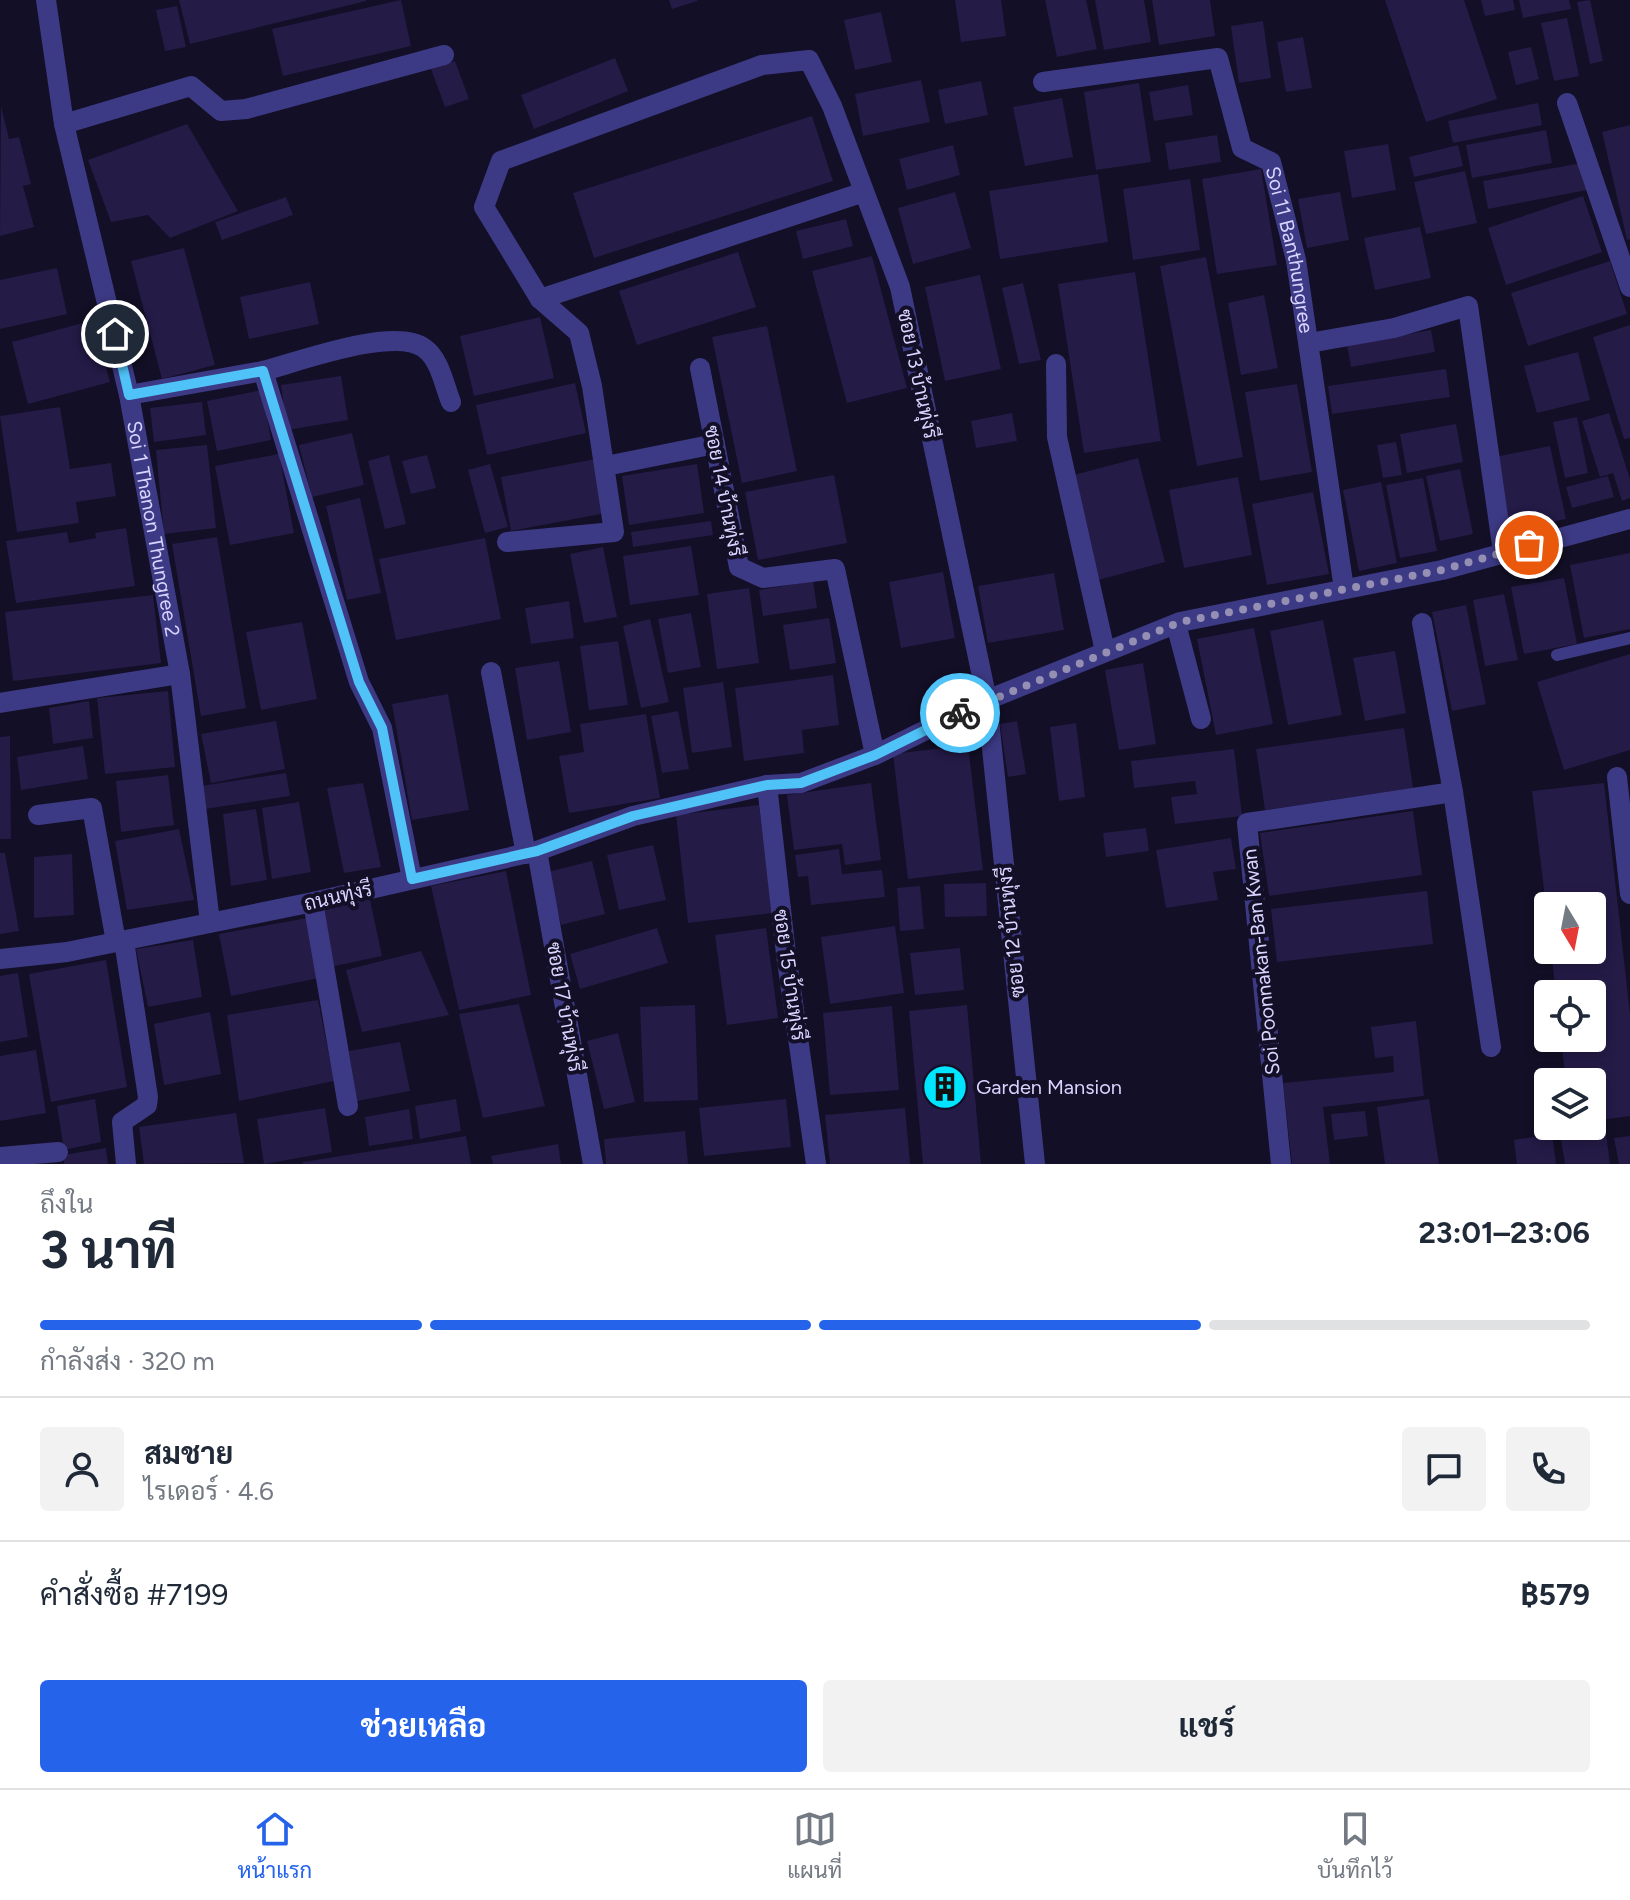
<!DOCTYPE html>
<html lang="th">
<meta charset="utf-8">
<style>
body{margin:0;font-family:Figtree,Sarabun,sans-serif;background:#f2f2f3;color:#1f2937;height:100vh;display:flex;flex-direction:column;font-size:30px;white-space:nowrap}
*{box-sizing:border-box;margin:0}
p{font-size:26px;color:#747a83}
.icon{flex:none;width:44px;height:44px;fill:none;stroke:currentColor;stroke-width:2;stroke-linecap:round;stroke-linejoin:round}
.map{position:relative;height:1164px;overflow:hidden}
.details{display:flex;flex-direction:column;background:#fff;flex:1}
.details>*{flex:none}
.needle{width:52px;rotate:170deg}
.fabs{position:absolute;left:1534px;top:892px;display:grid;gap:16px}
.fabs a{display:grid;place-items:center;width:72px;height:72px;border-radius:8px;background:#fff;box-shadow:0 4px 12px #0003;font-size:40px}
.pin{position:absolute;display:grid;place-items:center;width:68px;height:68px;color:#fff;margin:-34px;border:4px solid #fff;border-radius:50%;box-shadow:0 2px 8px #0007}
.courier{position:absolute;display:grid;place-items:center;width:80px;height:80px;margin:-40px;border:6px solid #4fc3f7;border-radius:50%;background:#fff;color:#222;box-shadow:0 2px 10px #0007}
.headline em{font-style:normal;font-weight:700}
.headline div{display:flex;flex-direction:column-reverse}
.headline{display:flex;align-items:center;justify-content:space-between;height:136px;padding:0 40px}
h1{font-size:52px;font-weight:700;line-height:60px}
.bar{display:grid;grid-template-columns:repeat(4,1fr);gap:12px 8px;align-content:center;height:96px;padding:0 40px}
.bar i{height:10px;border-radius:6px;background:#e0e1e3}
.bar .selected{background:#2563eb}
.bar p{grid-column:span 4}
.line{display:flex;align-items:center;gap:20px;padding:0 40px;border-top:2px solid #e0e1e3}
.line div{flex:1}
.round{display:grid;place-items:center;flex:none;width:84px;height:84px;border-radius:8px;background:#f2f2f3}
.button{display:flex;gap:16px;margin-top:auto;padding:16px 40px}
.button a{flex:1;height:92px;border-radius:8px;background:#2563eb;color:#fff;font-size:32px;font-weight:700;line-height:92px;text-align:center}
.button a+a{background:#f2f2f3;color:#1f2937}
.dock{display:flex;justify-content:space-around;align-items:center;height:112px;border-top:2px solid #e0e1e3;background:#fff;font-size:22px;color:#747a83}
.dock a{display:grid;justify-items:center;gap:4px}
.dock .selected{color:#2563eb}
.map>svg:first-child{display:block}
.building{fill:#241b47}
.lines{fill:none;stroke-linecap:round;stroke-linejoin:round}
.service{stroke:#3d3a85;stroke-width:12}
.minor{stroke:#3d3a85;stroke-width:20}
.tertiary{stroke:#3d3a85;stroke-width:20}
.done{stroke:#948fb3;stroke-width:8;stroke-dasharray:0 14.4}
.route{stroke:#4fc3f7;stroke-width:10}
.labels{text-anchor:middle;stroke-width:8;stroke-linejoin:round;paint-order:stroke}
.street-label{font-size:20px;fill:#d9d4ff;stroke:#130f26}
.poi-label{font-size:20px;fill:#d9d4ff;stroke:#130f26;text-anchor:start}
</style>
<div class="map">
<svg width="1630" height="1164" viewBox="0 0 1630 1164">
<rect width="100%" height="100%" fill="#130f26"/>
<path class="building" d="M179,0h187v1l-176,43z
M401,0l10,46 -128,30 -11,-47z
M669,0h28v1l-25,8z
M955,0h46l5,36 -45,6z
M1045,0h41l11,49 -40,8z
M1095,0h49l7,42 -47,8z
M1152,0h58l5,36 -56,9z
M1385,0h79l33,99 -71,23z
M1481,0h32l2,10 -30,6z
M1519,0h50l2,9 -48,9z
M1590,0l13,61 -13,3 -13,-62z
M177,6l9,41 -21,4 -9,-41z
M881,12l11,50 -37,8 -11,-50z
M1567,18l12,58 -25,5 -13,-58z
M1263,21l8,57 -32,5 -8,-57z
M1303,37l9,51 -26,4 -9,-50z
M1531,47l8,32 -23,6 -8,-33z
M615,58l13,33 -94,38 -13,-34z
M455,61l14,38 -24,8 -14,-38z
M921,80l9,42 -67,14 -8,-42z
M981,81l7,34 -43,9 -7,-34z
M1139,83l12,79 -55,8 -12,-78z
M1188,85l5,30 -39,6 -5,-29z
M1062,98l11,59 -48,9 -12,-59z
M1538,103l4,22 -89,18 -5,-22z
M1,106l8,33 10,-2 12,47 -8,2 11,41 -34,9z
M812,116l21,65 -239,77 -21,-65z
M187,124l51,87 -68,27 -22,-23 -37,7 -23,-62z
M1630,125v114l-3,1 -25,-108z
M1546,130l6,33 -80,15 -6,-33z
M1217,135l4,27 -52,8 -4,-27z
M1388,144l8,46 -44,8 -8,-47z
M953,145l7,30 -53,15 -8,-31z
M1458,145l5,21 -49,11 -5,-20z
M1582,163l5,27 -99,19 -5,-28z
M1261,169l16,96 -60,9 -15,-95z
M1465,171l12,52 -51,11 -12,-52z
M1098,174l10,68 -108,17 -11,-68z
M1190,179l10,71 -67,10 -10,-71z
M955,192l16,56 -58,16 -15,-56z
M1340,192l9,48 -42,8 -9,-49z
M1583,196l19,56 -96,33 -18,-57z
M286,197l7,18 -71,25 -7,-18z
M846,219l7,27 -50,13 -7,-28z
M1420,227l11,51 -56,12 -11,-52z
M184,248l31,117 -53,14 -31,-118z
M738,252l18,55 -119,38 -18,-54z
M872,256l35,132 -60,15 -35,-132z
M1206,257l37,200 -46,9 -37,-200z
M1610,261l17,53 -99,32 -17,-53z
M57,268l10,46 -67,15v-49z
M1135,272l26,169 -77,12 -26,-169z
M980,275l21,94 -56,12 -20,-94z
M310,282l9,42 -70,15 -9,-42z
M1023,283l18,77 -22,4 -17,-76z
M1264,295l14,73 -37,7 -13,-72z
M540,317l14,61 -80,18 -14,-60z
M94,320l16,62 -82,22 -16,-62z
M1630,325v113l-6,1 -31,-102z
M767,326l30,145 -55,12 -30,-146z
M1431,330l4,22 -84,15 -4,-22z
M1578,352l12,48 -53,13 -13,-47z
M1446,369l4,28 -118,17 -4,-28z
M341,376l7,44 -61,10 -6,-45z
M575,383l11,50 -99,22 -11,-50z
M1297,384l15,88 -52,9 -15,-89z
M262,390l9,50 -54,11 -10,-50z
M202,402l4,33 -52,7 -4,-34z
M60,407l10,62 41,-6 5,33 -40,6 3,21 -62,9 -17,-116z
M1012,413l5,28 -41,7 -5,-27z
M1609,413l21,66v19l-8,3 -9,-28 -13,4 -18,-56z
M1577,417l11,56 -23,5 -12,-56z
M1456,424l7,38 -56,11 -7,-39z
M352,433l12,52 -52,12 -13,-52z
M1396,442l6,33 -19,3 -6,-33z
M207,445l9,83 -52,6 -8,-84z
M1550,446l16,73 -56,11 -15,-73z
M279,454l15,79 -64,12 -15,-79z
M389,455l17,69 -21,5 -17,-68z
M427,455l9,33 -25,6 -9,-33z
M1138,458l27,104 -67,18 -28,-104z
M596,459l10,54 -95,18 -10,-54z
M490,464l18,63 -23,6 -17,-63z
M697,464l7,49 -75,12 -7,-49z
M1460,469l13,65 -33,7 -14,-65z
M834,475l13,68 -89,17 -13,-68z
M1608,476l6,21 -42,11 -6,-21z
M1238,477l14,78 -68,13 -15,-78z
M1423,478l14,73 -37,7 -14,-73z
M1381,482l16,81 -38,8 -16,-81z
M1313,492l16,82 -62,11 -15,-81z
M360,498l21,95 -34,7 -21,-94z
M711,521l2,14 -80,12 -2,-15z
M126,528l9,58 -119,17 -10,-62 61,-9 2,11 27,-5 -1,-5z
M217,537l29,171 -45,8 -29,-172z
M485,538l16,81 -105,21 -17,-81z
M691,546l8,49 -69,10 -7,-49z
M603,547l14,70 -33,6 -14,-69z
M1630,553v76l-46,9 -14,-73z
M943,572l12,66 -54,10 -12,-66z
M1054,573l10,57 -76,13 -10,-57z
M1564,578l13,66 -53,10 -13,-67z
M813,581l4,27 -54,8 -4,-26z
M749,588l10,75 -42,6 -10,-75z
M1504,594l14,66 -33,6 -12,-66z
M153,595l8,68 -148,18 -8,-69z
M569,601l5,37 -43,6 -6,-36z
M1466,605l20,99 -34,7 -20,-99z
M691,613l10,54 -33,6 -10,-54z
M829,618l7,45 -46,7 -7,-45z
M650,619l19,83 -28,6 -18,-82z
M1323,620l19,95 -54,10 -18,-94z
M302,622l15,77 -56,11 -15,-78z
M1254,628l19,96 -57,11 -19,-96z
M618,641l10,64 -39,5 -9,-64z
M1395,651l11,62 -41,8 -12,-63z
M1630,654v96l-66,20 -27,-88z
M559,661l12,71 -44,8 -12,-72z
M1143,663l13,81 -37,6 -14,-80z
M833,675l6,50 -37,5 2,23 -60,8 -9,-73z
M723,682l9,65 -40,6 -9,-65z
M168,691l7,76 -70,7 -8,-76z
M448,694l21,116 -57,10 -20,-116z
M89,701l4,37 -40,6 -4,-36z
M678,711l11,58 -27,4 -11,-57z
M646,714l14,84 -91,15 -10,-57 25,-4 -4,-28z
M276,721l9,48 -74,14 -10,-49z
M1017,721l9,53 -18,3 -8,-53z
M1076,723l9,74 -26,4 -9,-74z
M1404,728l9,60 -148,22 -9,-61z
M10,736l1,103h-11v-102z
M968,745l15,125 -75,9 -15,-125z
M83,746l5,33 -67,11 -4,-33z
M1234,749l8,67 -67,8 -4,-27 26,-3 -2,-13 -61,7 -3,-27z
M286,773l4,23 -85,13 -4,-23z
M168,775l6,50 -53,7 -5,-51z
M363,783l18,84 -37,6 -17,-85z
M871,783l10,77 -36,5 -3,-21 -48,6 -7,-55z
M1604,783l26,231v102l-38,5v-39h-26l-5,-44h31v-44h-36l-5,-44h41v-44h-46l-14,-115z
M299,802l12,70 -39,7 -10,-71z
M759,805l13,108 -84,10 -12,-108z
M256,809l11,71 -36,6 -8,-72z
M1413,811l9,64 -153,21 -9,-63z
M1146,828l3,23 -43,6 -3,-24z
M179,829l15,71 -67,10 -12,-69z
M1231,838l5,31 -23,3 5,28 -52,8 -10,-58z
M653,845l13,55 -47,10 -12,-55z
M839,849l3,25 40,-4 3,27 -74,8 -3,-29 -10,1 -3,-22z
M0,853h5l14,78 -19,3z
M72,854l2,61 -40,3v-61z
M592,861l13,53 -44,11 -13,-53z
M506,871l25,124 -72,15 -28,-124z
M986,883l1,33 -42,1 -1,-33z
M920,886l4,43 -24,2 -3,-43z
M1427,891l6,53 -156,18 -6,-53z
M369,895l13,61 -52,11 -11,-61z
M307,918l12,60 -88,18 -12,-62z
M895,926l9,67 -74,11 -9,-67z
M657,928l11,35 -88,26 -10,-35z
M766,928l12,90 -51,7 -12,-90z
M193,940l9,57 -54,10 -12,-58z
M960,948l4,42 -49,5 -5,-42z
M421,951l28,64 -87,17 -16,-62z
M106,960l21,127 -76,15 -22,-128z
M18,973l10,64 -28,5v-66z
M318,1000l16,81 -95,20 -12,-86z
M519,1004l26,102 -62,12 -24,-104z
M695,1005l3,95 -54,2 -4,-95z
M967,1005l14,159h-58l-14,-153z
M892,1006l7,84 -69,5 -7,-82z
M210,1012l11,62 -57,11 -10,-61z
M1416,1021l8,75 -101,11 7,57h-38l-9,-81 111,-11 -1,-16 -18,2 -4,-31z
M618,1033l17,69 -31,7 -17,-68z
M400,1042l10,49 -53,10 -8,-50z
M36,1050l10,63 -46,8v-65z
M95,1099l6,43 -37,8 -7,-44z
M456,1099l5,32 -41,8 -5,-33z
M786,1099l5,48 -87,9 -5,-48z
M1429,1099l10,65h-54l-8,-57z
M325,1108l7,44 -68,12 -7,-45z
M905,1108l5,56h-80l-5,-49z
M409,1109l4,30 -44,7 -4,-29z
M1365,1111l3,25 -34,4 -3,-26z
M236,1113l8,50 -100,1 -5,-37z
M685,1131l3,33h-82l-2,-25z
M1552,1134l4,30h-39l-3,-24z
M1606,1134l4,30h-45l-4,-24z
M466,1136l5,28h-168v-2z
M1630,1136v28h-11l-5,-26z
M558,1144l3,20h-68l-2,-8z
M106,1148l2,16h-44l-1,-9z"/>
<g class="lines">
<path class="service" d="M1557,655l73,-17"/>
<g class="minor">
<path id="s1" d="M46,0l18,124 65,271 51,279 30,248"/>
<path id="s2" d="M1043,82l175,-24 24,90 29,14 25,98 48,329"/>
<path d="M1567,103l63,184"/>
<path d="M64,124l127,-38 30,25 25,-2 198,-54"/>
<path d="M540,299l324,-107"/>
<path d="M1309,343l85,-15 74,-22 35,246"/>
<path d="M1056,364l1,73 48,214"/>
<path d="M700,368l39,199 24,11 72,-9 40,186"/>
<path d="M263,371c35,-9 131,-45 161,-23 16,11 20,37 27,54"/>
<path d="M129,395l134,-24 96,311 23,46 30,151"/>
<path d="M606,466l109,-22"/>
<path d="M507,542l107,-10 -22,-146 -13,-53 -39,-34 -56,-92 17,-46 261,-96 47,-5 23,46 68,181 87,413 48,464"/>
<path d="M1422,623l31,169 38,255"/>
<path d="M1176,624l25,95"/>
<path d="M491,672l35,182"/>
<path d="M0,703l180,-29"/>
<path d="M1617,777l13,117"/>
<path d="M767,785l19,169 30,210"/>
<path d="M537,851l56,313"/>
<path d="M313,902l35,204"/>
<path d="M124,941l24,156 -1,8 -25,17 4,42"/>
<path d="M0,1157l58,-5"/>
<path d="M1281,1164l-34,-341 206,-31"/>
</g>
<path class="tertiary" d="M38,815l54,-7 24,134
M0,959l67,-7 246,-50 224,-51 96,-35 134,-31 34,-2 74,-28 112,-55 193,-78 262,-52 188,-51"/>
</g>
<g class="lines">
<path class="done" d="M960,713l220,-91 262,-52 87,-25"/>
<path class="route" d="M115,334l14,61 134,-24 96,311 23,46 30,151 125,-28 96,-35 134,-31 34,-2 74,-28 85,-42"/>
</g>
<defs>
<g id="building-disc" transform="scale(2.3)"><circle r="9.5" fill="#00e5ff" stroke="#130f26"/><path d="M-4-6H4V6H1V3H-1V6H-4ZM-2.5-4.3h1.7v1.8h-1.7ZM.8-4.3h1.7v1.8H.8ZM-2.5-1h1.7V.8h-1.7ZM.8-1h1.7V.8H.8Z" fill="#111"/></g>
</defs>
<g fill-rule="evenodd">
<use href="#building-disc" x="945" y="1087"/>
</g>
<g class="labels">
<g class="street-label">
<text dy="7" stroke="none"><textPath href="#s2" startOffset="392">Soi 11 Banthungree</textPath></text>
<text transform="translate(918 374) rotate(78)" y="7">ซอย 13 บ้านทุ่งรี</text>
<text transform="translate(724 491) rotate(79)" y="7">ซอย 14 บ้านทุ่งรี</text>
<text dy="7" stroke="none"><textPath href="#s1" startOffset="540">Soi 1 Thanon Thungree 2</textPath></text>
<text transform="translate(338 896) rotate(-13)" y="7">ถนนทุ่งรี</text>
<text transform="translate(1011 932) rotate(-96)" y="7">ซอย 12 บ้านทุ่งรี</text>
<text transform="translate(1261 962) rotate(-96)" y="7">Soi Poonnakan-Ban Kwan</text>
<text transform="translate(790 975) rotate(82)" y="7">ซอย 15 บ้านทุ่งรี</text>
<text transform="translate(565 1007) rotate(80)" y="7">ซอย 17 บ้านทุ่งรี</text>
</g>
<g class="poi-label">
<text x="976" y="1094">Garden Mansion</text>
</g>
</g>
</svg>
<div class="fabs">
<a><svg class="needle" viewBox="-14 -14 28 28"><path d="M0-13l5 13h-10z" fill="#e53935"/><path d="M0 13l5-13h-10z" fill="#747a83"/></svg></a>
<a><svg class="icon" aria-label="locate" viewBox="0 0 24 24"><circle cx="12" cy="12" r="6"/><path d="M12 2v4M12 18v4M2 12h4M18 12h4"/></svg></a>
<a><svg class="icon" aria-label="layers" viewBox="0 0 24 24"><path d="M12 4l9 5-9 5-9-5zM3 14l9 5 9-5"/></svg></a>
</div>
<div class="pin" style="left:1529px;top:545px;background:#ea580c"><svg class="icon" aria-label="bag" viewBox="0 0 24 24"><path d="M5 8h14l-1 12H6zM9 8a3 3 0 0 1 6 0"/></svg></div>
<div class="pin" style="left:115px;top:334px;background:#1f2937"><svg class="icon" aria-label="home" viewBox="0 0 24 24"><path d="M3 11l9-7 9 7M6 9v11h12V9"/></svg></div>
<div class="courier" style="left:960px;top:713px"><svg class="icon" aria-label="bike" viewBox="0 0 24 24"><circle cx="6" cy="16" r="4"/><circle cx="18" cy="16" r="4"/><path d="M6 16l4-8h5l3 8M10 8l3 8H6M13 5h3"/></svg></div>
</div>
<section class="details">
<div class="headline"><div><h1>3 นาที</h1><p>ถึงใน</p></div><em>23:01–23:06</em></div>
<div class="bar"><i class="selected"></i><i class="selected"></i><i class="selected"></i><i></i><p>กำลังส่ง · 320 m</p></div>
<div class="line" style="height:144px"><a class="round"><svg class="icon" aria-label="person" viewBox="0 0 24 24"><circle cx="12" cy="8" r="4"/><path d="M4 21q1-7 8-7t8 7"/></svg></a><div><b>สมชาย</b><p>ไรเดอร์ · 4.6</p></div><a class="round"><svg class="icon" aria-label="chat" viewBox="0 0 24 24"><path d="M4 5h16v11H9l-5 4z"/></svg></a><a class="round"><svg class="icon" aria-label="phone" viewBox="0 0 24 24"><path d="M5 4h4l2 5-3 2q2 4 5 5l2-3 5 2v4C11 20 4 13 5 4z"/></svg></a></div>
<div class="line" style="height:104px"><div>คำสั่งซื้อ #7199</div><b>฿579</b></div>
<div class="button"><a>ช่วยเหลือ</a><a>แชร์</a></div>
</section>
<nav class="dock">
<a class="selected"><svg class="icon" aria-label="home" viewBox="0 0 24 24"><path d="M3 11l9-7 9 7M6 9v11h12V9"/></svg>หน้าแรก</a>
<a><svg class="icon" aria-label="map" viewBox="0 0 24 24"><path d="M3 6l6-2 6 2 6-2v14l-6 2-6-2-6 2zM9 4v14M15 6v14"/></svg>แผนที่</a>
<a><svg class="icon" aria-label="saved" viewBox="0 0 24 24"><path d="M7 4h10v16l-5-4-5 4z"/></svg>บันทึกไว้</a>
</nav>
